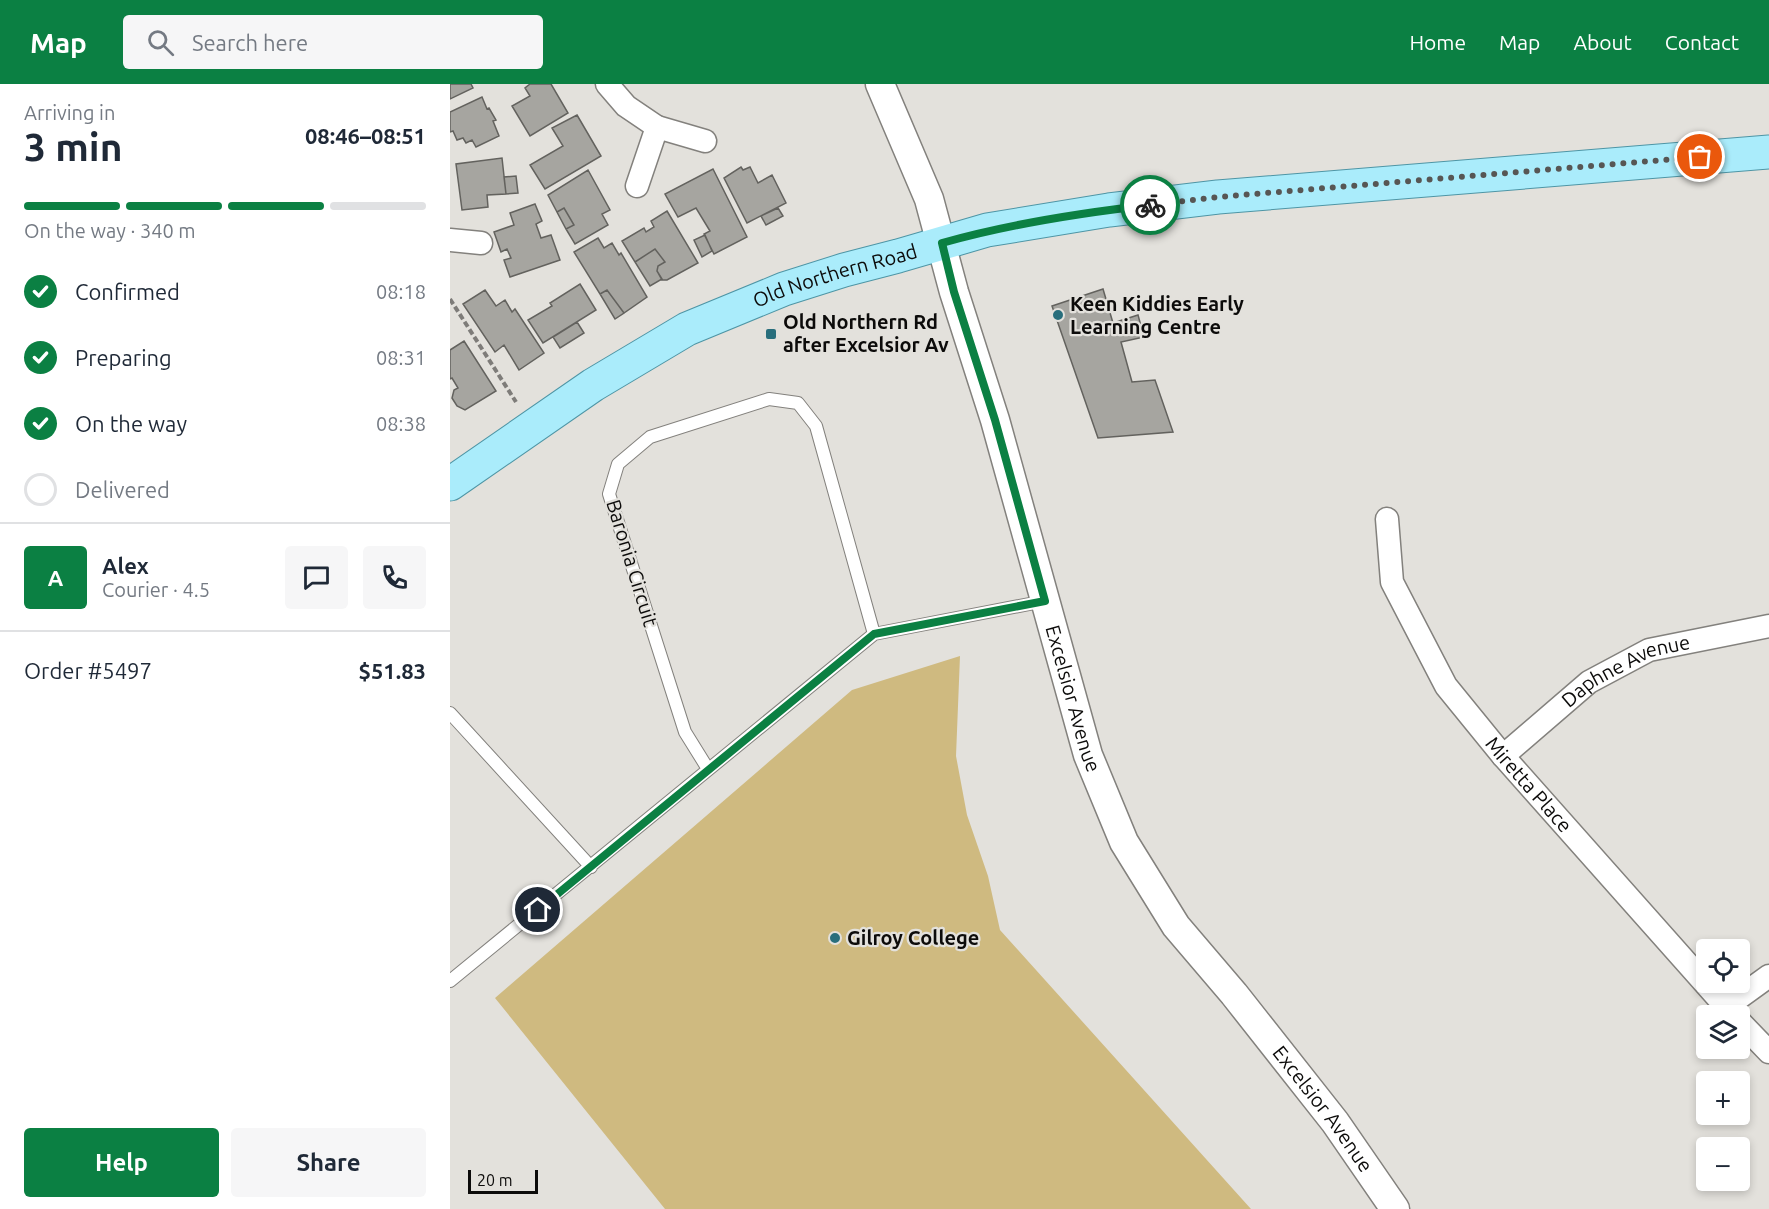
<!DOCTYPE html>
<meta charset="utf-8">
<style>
body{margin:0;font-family:Ubuntu,sans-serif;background:#f6f6f7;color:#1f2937;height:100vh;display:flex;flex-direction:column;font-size:22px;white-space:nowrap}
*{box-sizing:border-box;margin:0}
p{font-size:20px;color:#747a83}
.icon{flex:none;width:33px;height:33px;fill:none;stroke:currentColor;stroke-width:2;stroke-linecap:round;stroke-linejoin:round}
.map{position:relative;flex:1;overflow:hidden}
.drawer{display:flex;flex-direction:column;background:#fff;width:450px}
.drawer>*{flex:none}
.tools{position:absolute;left:1246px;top:855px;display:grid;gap:12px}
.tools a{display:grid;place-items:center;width:54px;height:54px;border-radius:6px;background:#fff;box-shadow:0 3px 9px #0003;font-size:30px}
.scale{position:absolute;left:18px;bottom:15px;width:70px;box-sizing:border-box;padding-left:6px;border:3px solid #0c0b0a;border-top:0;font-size:16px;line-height:21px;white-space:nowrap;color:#0c0b0a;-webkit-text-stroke:4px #e3e1dc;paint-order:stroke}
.pin{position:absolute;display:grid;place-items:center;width:51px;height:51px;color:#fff;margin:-26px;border:3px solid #fff;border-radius:50%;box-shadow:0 2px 6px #0007}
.courier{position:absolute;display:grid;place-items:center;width:60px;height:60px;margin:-30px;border:4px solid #0b8043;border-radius:50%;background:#fff;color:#222;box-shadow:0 2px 8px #0007}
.summary em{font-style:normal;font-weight:700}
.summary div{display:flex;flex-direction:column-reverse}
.summary{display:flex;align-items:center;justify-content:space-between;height:102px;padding:0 24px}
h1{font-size:39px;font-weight:700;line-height:45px}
.bar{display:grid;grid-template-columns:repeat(4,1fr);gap:9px 6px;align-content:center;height:72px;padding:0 24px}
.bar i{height:8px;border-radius:4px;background:#e0e1e3}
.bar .on{background:#0b8043}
.bar p{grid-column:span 4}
.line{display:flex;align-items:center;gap:15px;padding:0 24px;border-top:2px solid #e0e1e3}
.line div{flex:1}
.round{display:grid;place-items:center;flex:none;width:63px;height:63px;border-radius:6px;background:#f6f6f7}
ol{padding:0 24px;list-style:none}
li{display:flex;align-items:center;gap:18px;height:66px}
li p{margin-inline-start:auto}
li .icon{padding:6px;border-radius:50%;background:#0b8043;color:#fff;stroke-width:4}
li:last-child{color:#747a83}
li i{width:33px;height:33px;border:3px solid #e0e1e3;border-radius:50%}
.primary-button{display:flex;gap:12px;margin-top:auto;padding:12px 24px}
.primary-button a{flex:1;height:69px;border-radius:6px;background:#0b8043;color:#fff;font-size:24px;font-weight:700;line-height:69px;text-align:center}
.primary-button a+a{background:#f6f6f7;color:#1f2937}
header{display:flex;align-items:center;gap:36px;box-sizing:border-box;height:84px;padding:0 30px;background:#0b8043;color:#fff}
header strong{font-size:28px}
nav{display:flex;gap:33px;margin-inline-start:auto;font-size:21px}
.search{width:420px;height:54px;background:#f6f6f7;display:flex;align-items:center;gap:15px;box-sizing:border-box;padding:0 21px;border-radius:6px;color:#747a83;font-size:22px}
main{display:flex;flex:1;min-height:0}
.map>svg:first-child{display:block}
.green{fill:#cfba80}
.building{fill:#a6a5a0;stroke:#63625e;stroke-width:1.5}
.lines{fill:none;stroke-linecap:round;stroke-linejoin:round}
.service-casing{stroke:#83817d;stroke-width:14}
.minor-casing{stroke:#83817d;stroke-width:25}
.tertiary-casing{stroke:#83817d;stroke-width:31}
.primary-casing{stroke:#4e95a5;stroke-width:35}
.path{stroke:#7e7c79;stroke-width:4;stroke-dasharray:6 3;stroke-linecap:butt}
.service{stroke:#fff;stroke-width:12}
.minor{stroke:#fff;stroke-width:22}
.tertiary{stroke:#fff;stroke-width:28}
.primary{stroke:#aaecfb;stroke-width:33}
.done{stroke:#575654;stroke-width:6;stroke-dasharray:0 10.8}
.route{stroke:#0b8043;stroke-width:8}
.poi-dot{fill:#286e7c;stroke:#e3e1dc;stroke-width:2}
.labels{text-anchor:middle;stroke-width:4.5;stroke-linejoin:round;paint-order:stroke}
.street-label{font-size:20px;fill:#0c0b0a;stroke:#e3e1dc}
.poi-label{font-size:20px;font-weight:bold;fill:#0c0b0a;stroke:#e3e1dc;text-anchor:start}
</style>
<header>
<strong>Map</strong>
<div class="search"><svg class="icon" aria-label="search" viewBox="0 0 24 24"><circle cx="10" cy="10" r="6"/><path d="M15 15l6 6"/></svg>Search here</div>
<nav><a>Home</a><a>Map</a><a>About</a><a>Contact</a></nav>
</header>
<main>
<section class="drawer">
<div class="summary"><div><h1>3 min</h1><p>Arriving in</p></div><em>08:46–08:51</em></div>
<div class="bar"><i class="on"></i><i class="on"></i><i class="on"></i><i></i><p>On the way · 340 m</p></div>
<ol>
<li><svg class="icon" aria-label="check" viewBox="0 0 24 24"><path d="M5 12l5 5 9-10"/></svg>Confirmed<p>08:18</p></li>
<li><svg class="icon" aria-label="check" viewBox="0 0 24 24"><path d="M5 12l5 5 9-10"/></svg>Preparing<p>08:31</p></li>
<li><svg class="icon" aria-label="check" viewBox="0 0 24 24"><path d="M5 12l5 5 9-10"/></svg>On the way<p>08:38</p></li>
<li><i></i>Delivered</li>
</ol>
<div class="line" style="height:108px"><b class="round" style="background:#0b8043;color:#fff">A</b><div><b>Alex</b><p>Courier · 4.5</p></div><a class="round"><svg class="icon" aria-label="chat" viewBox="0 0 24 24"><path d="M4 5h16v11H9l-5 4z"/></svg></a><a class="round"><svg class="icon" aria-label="phone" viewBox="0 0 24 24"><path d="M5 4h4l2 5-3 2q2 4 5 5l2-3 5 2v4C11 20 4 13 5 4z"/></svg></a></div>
<div class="line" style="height:78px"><div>Order #5497</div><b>$51.83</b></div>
<div class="primary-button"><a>Help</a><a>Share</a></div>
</section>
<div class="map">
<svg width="1319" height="1125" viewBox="0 0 1319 1125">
<rect width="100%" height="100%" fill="#e3e1dc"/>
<path class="green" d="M510,572l-4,100 11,59 21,61 12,54 251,279h-586l-170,-211 357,-308z"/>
<path class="building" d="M0,0h21l2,4 -23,11z
M80,0h21l17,29 -38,23 -18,-30 18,-10 -5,-8z
M32,13l5,12 2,-1 7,12 -3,1 6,15 -23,11 -4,-7 -6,3 -3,-5 -6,2 -4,-9 -3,1v-20z
M127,31l24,41 -56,33 -15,-24 33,-19 -11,-18z
M52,74l4,36 -19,1 1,12 -26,3 -6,-46z
M291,83l2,3 7,-3 8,16 14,-8 14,28 -39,20 -23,-45z
M263,85l34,68 -33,17 -10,-20 6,-3 -14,-23 -18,9 -13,-23z
M138,86l22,40 -8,4 6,11 -33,19 -9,-15 8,-4 -10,-17 -7,4 -9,-17z
M66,92l2,17 -12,1 -2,-17z
M85,120l7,17 -6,3 5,14 10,-3 9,25 -50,17 -6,-17 7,-2 -4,-9 -6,3 -7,-20 20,-7 -4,-12z
M114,124l10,17 -8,4 -9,-17z
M328,124l5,8 -17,9 -5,-9z
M217,127l31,52 -31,17h-5l-5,-9 1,-5 7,-4 -10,-13 -20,13 -13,-21 22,-13 2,4 8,-5 -3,-6z
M255,151l7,16 -10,6 -8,-17z
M148,154l6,10 8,-5 7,12 2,-2 26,44 -23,16 -17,-23 -7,4 -26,-42z
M205,165l10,13 -7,4 -1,5 5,8 -12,7 -15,-24z
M130,200l16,26 -53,33 -15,-23 24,-14 -2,-3z
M653,205l10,34 25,-8 6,22 -23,5 11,40 23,-2 18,52 -75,6 -46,-132z
M35,206l11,16 9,-6 7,12 3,-3 29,44 -25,17 -15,-25 -9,7 -32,-48z
M157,206l17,23 -9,6 -15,-25z
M127,238l7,11 -24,15 -7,-11z
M14,257l32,50 -31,19 -8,-4 -5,-8 2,-8 4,-2 -6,-10 -2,1v-29z"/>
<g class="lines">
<g class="service-casing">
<path id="service" d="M0,629l141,154
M258,685l-23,-37 -76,-238 9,-30 32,-27 119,-38 29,4 18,23 58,208
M0,897l424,-347 171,-33"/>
</g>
<g class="minor-casing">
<g id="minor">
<path d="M157,0l19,22 31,21 -20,59"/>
<path d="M207,43l48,14"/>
<path d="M0,156l31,3"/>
<path id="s1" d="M937,435l5,63 54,104 57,70 231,260"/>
<path id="s2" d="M1053,672l86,-74 60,-32 120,-24"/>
<path d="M1276,923l43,-31"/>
<path d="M1290,938l29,30"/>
</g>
</g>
<g class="tertiary-casing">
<g id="tertiary">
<path id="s3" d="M430,0l49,115 25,93 41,128 93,335 36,87 52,84 58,68 101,128 60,87"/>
</g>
</g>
<g class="primary-casing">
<g id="primary">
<path id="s4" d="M0,400l143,-99 94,-56 97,-40 60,-19 54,-14 89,-26 122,-20 109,-13 551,-45"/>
</g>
</g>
<path class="path" d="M0,215l66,103"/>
<use href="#service" class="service"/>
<use href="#minor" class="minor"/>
<use href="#tertiary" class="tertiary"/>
<use href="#primary" class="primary"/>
</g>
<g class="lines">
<path class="done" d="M700,121l68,-8 482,-40"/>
<path class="route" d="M88,826l336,-276 171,-33 -50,-181 -41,-128 -12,-49c67,-19 138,-30 208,-38"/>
</g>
<g class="poi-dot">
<circle cx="608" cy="231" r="6"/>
<rect x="315" y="244" width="12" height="12" rx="3"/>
<circle cx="385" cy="854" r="6"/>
</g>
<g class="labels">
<g class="street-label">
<text dy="7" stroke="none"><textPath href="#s4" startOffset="441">Old Northern Road</textPath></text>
<text transform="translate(182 479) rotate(73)" y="7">Baronia Circuit</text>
<text dy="7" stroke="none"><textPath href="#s2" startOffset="152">Daphne Avenue</textPath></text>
<text dy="7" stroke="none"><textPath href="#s3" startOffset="645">Excelsior Avenue</textPath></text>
<text dy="7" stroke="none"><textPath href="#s1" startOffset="309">Miretta Place</textPath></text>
<text dy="7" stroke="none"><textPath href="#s3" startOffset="1131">Excelsior Avenue</textPath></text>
</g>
<g class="poi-label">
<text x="620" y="227">Keen Kiddies Early<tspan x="620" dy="23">Learning Centre</tspan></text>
<text x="333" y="245">Old Northern Rd<tspan x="333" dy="23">after Excelsior Av</tspan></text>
<text x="397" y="861">Gilroy College</text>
</g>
</g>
</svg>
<div class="tools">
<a><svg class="icon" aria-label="locate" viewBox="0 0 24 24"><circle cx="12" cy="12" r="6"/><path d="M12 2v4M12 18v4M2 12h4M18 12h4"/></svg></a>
<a><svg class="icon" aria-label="layers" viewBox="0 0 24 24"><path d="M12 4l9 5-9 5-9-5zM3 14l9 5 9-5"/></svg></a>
<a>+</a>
<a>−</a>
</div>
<div class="scale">20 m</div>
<div class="pin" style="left:1250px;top:73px;background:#ea580c"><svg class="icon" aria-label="bag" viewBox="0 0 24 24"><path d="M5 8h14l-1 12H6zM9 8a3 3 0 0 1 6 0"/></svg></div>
<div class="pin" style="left:88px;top:826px;background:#1f2937"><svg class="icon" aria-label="home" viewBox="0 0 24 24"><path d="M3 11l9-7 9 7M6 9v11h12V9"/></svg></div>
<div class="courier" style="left:700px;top:121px"><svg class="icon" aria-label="bike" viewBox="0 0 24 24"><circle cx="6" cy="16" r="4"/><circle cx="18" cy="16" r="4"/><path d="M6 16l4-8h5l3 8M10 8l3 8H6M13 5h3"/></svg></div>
</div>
</main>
